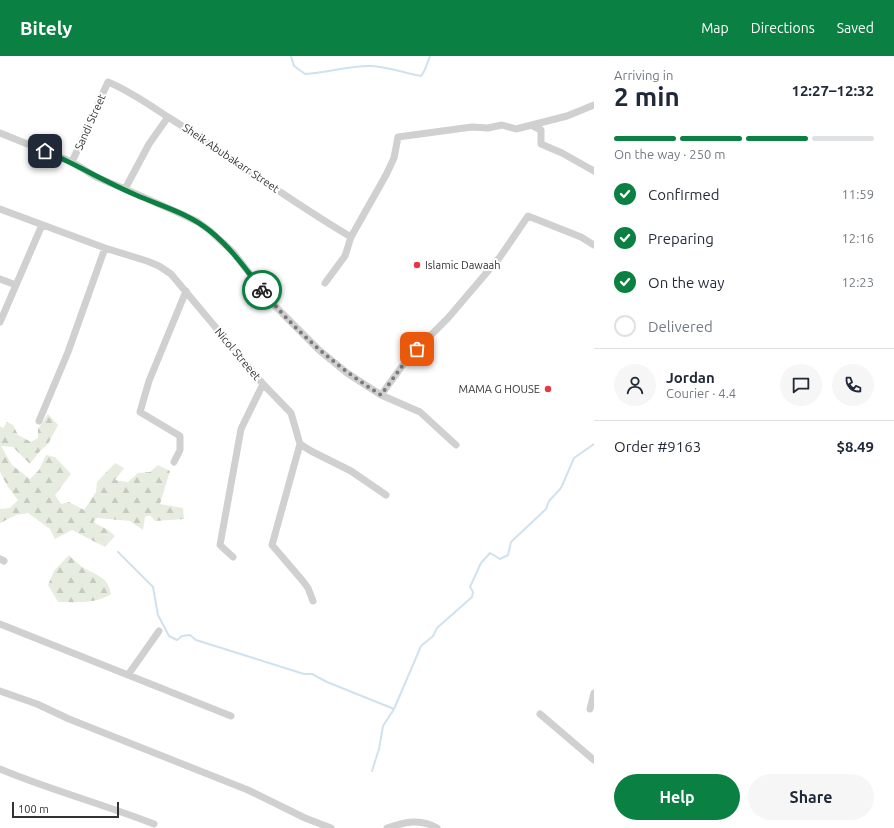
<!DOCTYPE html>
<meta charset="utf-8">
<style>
body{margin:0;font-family:Ubuntu,sans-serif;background:#f6f6f7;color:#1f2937;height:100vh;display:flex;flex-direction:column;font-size:15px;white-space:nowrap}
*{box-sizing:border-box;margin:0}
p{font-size:13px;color:#747a83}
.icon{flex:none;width:22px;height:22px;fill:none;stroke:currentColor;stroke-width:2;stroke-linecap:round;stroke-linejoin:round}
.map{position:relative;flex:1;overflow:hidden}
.panel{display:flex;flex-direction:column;background:#fff;width:300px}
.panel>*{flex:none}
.scale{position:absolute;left:12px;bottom:10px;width:107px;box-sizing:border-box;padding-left:4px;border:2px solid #333;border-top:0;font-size:11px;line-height:14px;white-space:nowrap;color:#333;-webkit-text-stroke:3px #fff;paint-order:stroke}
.pin{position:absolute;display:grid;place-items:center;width:34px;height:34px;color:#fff;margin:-17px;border-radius:8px;box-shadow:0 2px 6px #0006}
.courier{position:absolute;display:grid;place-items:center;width:40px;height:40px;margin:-20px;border:3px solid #0b8043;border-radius:50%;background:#fff;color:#222;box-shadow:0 1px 5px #0007}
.summary em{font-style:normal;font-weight:700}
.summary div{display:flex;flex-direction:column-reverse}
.summary{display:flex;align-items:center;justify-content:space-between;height:68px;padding:0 20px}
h1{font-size:26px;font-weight:700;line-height:30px}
.bar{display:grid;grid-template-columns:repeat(4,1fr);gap:6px 4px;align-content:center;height:48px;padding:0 20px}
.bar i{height:5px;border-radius:3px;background:#e0e1e3}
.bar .active{background:#0b8043}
.bar p{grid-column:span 4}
.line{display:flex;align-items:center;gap:10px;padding:0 20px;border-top:1px solid #e0e1e3}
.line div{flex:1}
.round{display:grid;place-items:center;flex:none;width:42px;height:42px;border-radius:21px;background:#f6f6f7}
ol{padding:0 20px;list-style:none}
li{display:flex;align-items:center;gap:12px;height:44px}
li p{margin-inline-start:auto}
li .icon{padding:4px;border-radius:50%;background:#0b8043;color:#fff;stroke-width:4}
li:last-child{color:#747a83}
li i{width:22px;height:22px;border:2px solid #e0e1e3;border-radius:50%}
.primary-button{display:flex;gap:8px;margin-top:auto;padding:8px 20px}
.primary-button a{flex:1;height:46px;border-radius:24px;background:#0b8043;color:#fff;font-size:16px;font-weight:700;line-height:46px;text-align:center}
.primary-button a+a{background:#f6f6f7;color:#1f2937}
header{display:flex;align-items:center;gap:24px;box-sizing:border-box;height:56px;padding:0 20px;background:#0b8043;color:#fff}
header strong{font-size:19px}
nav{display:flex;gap:22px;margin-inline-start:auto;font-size:14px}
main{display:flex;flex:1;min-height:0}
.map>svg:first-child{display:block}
.forest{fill:url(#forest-firs)}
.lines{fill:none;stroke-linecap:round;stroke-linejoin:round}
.stream{stroke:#cfe2ee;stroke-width:2}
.minor{stroke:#d0d0d0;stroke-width:7}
.done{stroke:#7a7a7a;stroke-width:4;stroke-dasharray:0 7.2}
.route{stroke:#0b8043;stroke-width:5}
.poi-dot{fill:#e63946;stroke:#fff;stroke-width:1.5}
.labels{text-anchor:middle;stroke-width:4;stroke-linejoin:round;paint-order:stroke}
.street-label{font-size:11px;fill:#333;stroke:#fff}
.poi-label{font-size:11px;fill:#333;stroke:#fff;text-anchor:start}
</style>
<header>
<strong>Bitely</strong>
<nav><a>Map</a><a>Directions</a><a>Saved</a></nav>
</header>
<main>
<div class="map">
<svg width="594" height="772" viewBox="0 0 594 772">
<defs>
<pattern id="forest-firs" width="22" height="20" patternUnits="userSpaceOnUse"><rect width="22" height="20" fill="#e6ecdf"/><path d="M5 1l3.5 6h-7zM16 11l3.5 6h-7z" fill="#c6cbc0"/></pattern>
</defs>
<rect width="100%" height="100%" fill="#fff"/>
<path class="forest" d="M48,358l10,11 -10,19 -8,7 -10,13 -17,-17 -12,-1 11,19 18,14 9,-9 7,-15 9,2 16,17 -16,21 6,9 8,-2 15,8 12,-18 1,-10 18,-19 9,5 -9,12 13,2 10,-9 12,-1 8,-7 12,6 -10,33 23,4 1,11 -29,2 -5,-6 -5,2 -2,13 -13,-9 -33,-3 -4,4 15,8 7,6 -10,11 -33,-17 -17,9 -5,-10 -22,-16 -12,2 -16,8v-14l10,-1 8,-8 -10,-13 -8,-15v-46l3,2 4,-6 6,3 5,10 13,7 7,-4v-9z
M69,499c4,4 8,8 12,11 14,10 27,9 30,28 -14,10 -36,8 -53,8l-10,-17 6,-14z"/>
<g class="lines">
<path class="stream" d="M291,0l3,10 11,8c22,-1 42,-8 64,-8 17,0 35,7 52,10 5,-6 6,-13 9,-20
M118,496l35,35 5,28 11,21 8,4 5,-4 8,-1 6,5 108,34h8l15,8 67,27
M372,715l7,-22 4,-23 11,-17 27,-63 12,-10 4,-8 35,-31 1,-5 -3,-5 11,-24 9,-10 10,6 8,-4 3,-13 35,-33 3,-8 12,-13 13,-30 20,-14"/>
<path class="minor" d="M533,70l8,4v14l21,9 32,18
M0,77l72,29 24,15 29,12 24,-45 19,-27
M72,106l36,-80c22,9 40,22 60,35 62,39 120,83 183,120
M125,133l54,24 19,9 11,8 24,22 41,53 45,45 28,23 34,22 39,17 36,33
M0,153l105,39 42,13 12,5 12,8 92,110 28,29 9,31 -28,101 30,35 6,8 5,13
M0,223l16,6
M325,227l20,-27 6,-19 35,-62 8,-17 4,-21 74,-10 16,1 14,-3 14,4 51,-13 27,-11
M0,266l42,-97
M381,339l27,-37 40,-40 52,-61 28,-41 53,21 13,8
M39,365l29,-69 37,-104
M300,388l11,7 40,20 35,24
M174,406l6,-12v-14l-40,-24 9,-31 37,-90
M233,501l-13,-12 21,-116 22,-45
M0,503l4,2
M0,568l231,92
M128,619l31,-44
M0,635l37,13 32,15 179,71 57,28 26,10
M590,653l4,-16
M540,658l54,46
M0,713c50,21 103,35 154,55
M387,772c18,-6 34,-10 50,0"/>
</g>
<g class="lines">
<path class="done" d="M262,234c34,42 74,77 119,105l27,-37 9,-9"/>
<path class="route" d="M45,95c31,13 60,31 91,44 25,11 52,18 74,36 21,17 36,38 52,59"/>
</g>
<g class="poi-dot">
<circle cx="417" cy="209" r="4"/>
<circle cx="548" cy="333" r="4"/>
</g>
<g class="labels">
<g class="street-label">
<text transform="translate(90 66) rotate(-66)" y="4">Sandi Street</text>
<text transform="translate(231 102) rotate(34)" y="4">Sheik Abubakarr Street</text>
<text transform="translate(238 298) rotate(50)" y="4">Nicol Streeet</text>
</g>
<g class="poi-label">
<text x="425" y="213">Islamic Dawaah</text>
<text x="540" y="337" text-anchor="end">MAMA G HOUSE</text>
</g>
</g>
</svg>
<div class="scale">100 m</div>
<div class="pin" style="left:417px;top:293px;background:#ea580c"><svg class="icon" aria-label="bag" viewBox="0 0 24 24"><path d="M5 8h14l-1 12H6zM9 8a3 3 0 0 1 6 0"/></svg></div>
<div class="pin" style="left:45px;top:95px;background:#1f2937"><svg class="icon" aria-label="home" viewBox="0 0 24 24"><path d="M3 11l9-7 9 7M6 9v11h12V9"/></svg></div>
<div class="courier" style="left:262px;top:234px"><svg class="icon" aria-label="bike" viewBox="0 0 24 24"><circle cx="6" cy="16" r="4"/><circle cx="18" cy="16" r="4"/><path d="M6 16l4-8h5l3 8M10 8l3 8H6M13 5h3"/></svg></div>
</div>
<section class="panel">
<div class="summary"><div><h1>2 min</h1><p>Arriving in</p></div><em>12:27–12:32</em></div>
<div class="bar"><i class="active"></i><i class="active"></i><i class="active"></i><i></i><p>On the way · 250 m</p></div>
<ol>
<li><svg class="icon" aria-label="check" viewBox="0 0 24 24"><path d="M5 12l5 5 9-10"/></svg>Confirmed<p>11:59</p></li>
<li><svg class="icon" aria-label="check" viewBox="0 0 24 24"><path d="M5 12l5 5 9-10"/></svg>Preparing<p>12:16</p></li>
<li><svg class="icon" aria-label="check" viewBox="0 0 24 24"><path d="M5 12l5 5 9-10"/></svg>On the way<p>12:23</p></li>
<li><i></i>Delivered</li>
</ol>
<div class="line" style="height:72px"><a class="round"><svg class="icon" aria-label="person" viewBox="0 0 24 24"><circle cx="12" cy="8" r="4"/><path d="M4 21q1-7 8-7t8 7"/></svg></a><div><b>Jordan</b><p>Courier · 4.4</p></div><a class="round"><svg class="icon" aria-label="chat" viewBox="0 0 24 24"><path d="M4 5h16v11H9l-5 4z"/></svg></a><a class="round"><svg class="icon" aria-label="phone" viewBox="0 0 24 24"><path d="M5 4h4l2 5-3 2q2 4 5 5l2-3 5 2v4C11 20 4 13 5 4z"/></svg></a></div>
<div class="line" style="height:52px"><div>Order #9163</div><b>$8.49</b></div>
<div class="primary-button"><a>Help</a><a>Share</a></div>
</section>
</main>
